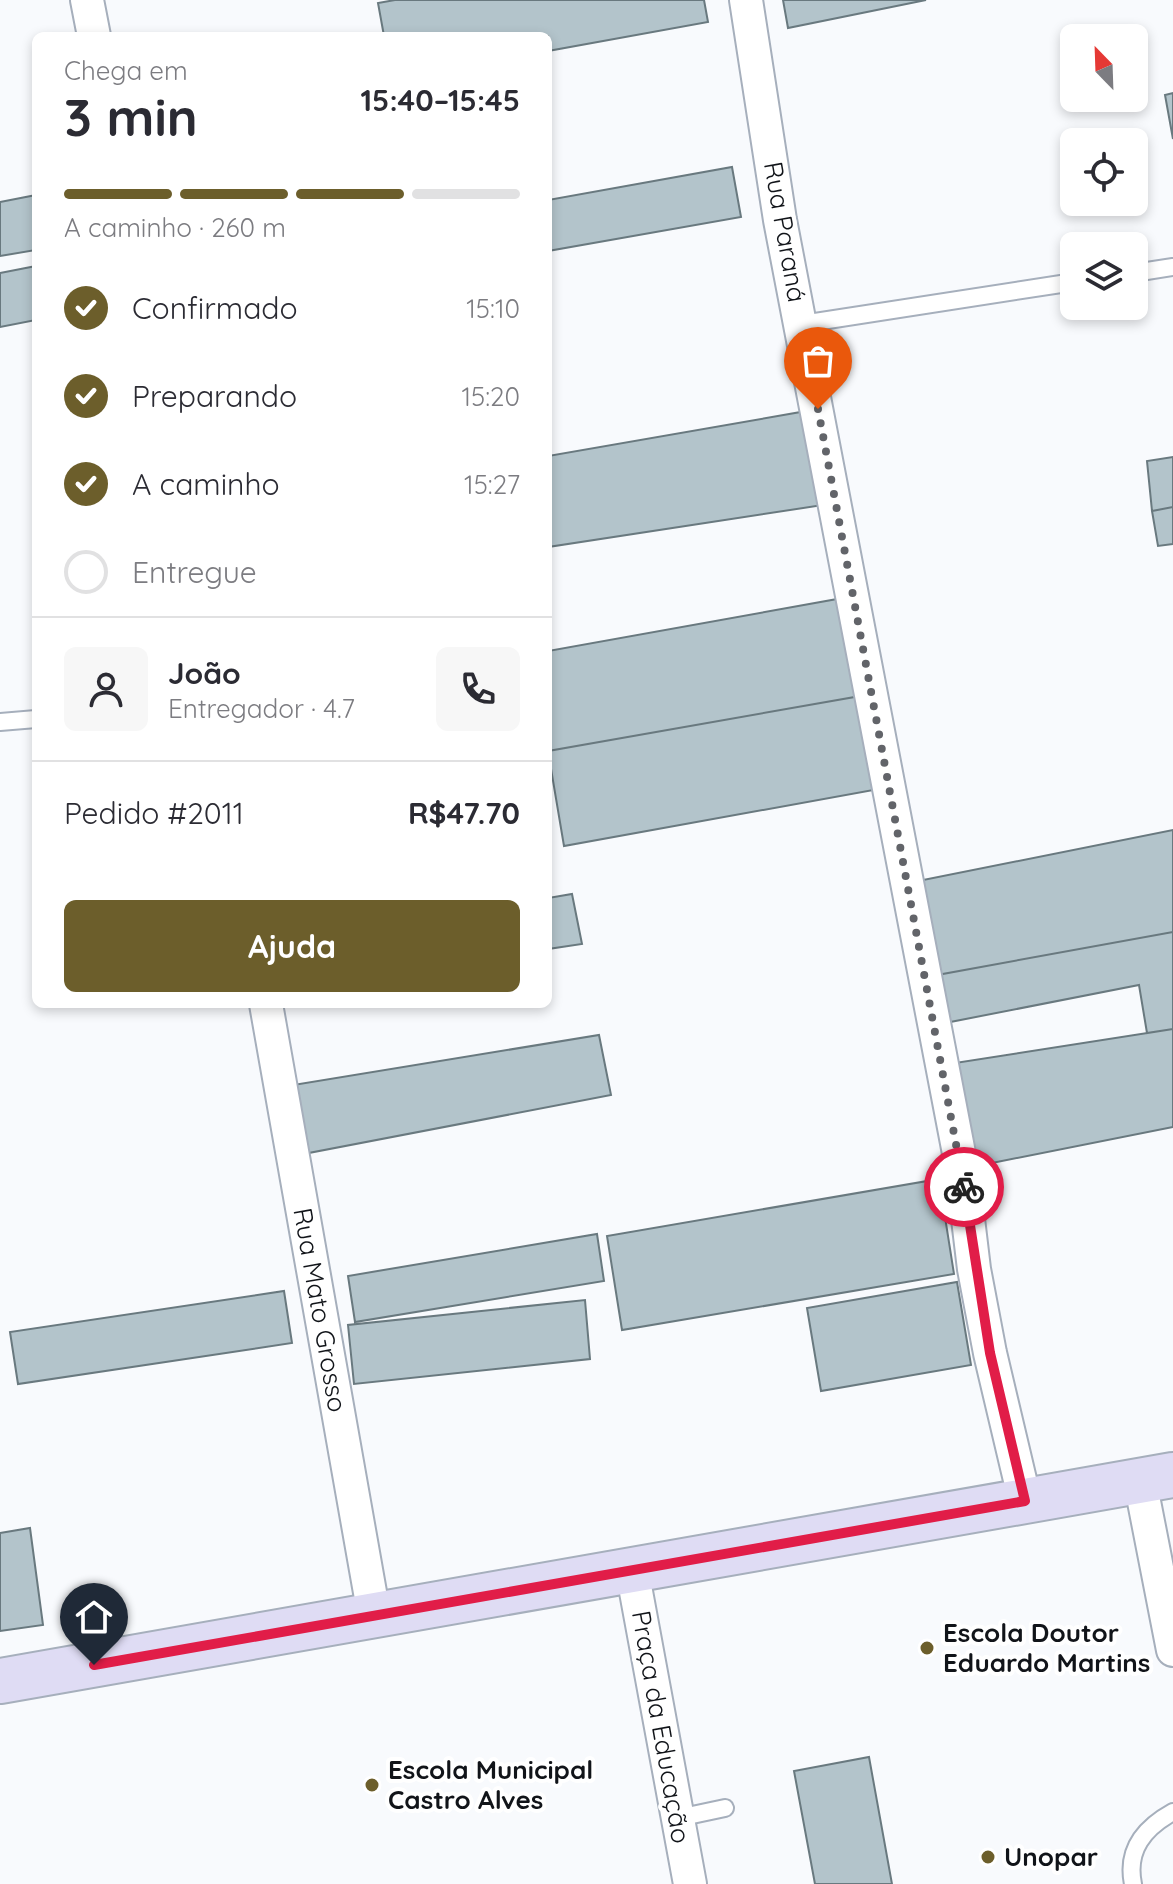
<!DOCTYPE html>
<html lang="pt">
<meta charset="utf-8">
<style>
body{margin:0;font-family:Quicksand,sans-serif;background:#f7f7f7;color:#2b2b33;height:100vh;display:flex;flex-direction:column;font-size:30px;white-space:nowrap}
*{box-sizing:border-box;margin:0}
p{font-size:26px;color:#7c7c81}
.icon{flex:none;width:44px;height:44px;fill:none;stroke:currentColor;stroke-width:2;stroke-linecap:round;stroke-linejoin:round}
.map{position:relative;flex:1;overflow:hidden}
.details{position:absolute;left:32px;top:32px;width:520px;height:976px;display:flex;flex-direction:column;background:#fff;border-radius:12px;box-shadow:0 4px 12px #0003}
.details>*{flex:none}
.needle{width:52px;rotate:337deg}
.tools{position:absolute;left:1060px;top:24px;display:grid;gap:16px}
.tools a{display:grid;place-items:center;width:88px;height:88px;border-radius:12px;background:#fff;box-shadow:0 4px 12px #0003;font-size:40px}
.pin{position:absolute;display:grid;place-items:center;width:68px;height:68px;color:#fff;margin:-82px -34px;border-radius:50% 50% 50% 0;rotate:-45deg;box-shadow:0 0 8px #0007}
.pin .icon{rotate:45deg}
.courier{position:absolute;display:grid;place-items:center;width:80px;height:80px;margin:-40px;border:6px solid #e11d48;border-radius:50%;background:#fff;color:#222;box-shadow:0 2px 10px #0007}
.head em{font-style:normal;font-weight:800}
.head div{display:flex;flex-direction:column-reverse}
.head{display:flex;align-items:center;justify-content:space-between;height:136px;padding:0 32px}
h1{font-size:52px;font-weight:800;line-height:60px}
.bar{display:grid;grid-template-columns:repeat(4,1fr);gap:12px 8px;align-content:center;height:96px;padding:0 32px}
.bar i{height:10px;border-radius:6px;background:#e1e1e2}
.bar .current{background:#6c5e2b}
.bar p{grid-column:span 4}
.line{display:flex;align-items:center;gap:20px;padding:0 32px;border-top:2px solid #e1e1e2}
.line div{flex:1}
.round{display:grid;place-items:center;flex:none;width:84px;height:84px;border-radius:12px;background:#f7f7f7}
ol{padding:0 32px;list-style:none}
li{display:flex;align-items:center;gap:24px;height:88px}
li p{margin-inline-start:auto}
li .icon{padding:8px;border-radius:50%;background:#6c5e2b;color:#fff;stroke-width:4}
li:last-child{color:#7c7c81}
li i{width:44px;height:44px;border:4px solid #e1e1e2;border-radius:50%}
.button{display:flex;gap:16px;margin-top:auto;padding:16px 32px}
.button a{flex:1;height:92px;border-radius:12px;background:#6c5e2b;color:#fff;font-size:32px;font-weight:800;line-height:92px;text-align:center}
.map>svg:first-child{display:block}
.building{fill:#b3c4cb;stroke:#69797f;stroke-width:2}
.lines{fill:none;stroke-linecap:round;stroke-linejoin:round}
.lane-casing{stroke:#a6afbc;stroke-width:20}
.street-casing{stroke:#a6afbc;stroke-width:36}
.secondary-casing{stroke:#a6afbc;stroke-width:48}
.lane{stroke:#fff;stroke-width:16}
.street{stroke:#fff;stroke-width:32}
.secondary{stroke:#dfdcf4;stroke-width:44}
.done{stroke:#626469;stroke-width:8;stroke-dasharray:0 14.4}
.route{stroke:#e11d48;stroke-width:10}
.poi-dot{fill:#6c5e2b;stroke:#fff;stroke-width:3}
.labels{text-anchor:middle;stroke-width:8;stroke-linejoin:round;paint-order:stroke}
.street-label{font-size:26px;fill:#111419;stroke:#fff}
.poi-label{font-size:26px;font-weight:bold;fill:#111419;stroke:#fff;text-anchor:start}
</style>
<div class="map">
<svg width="1173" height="1884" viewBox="0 0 1173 1884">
<rect width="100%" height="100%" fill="#f8fafd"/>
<path class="building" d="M395,0h309l4,22 -160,29v-15h-164l-6,-33z
M783,0h143l-138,28z
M1173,93v46l-8,-44z
M732,167l9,50 -193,34v-51z
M36,195v55l-36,6v-54z
M36,266v54l-36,7v-54z
M818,409l18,94 -288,44v-91z
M1173,457v50l-21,4 -5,-50z
M1173,507v37l-15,2 -6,-35z
M854,596l18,98 -324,57v-100z
M872,694l18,93 -326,59 -16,-95z
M1173,830v102l-247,45 -18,-94z
M572,894l10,50 -34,5v-51z
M1173,932v97l-26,4 -8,-48 -204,40 -9,-48z
M1173,1029v98l-211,42 -20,-104z
M599,1035l12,60 -318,61 -12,-69z
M939,1179l15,95 -332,56 -15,-94z
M597,1234l7,47 -249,41 -7,-46z
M957,1282l14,83 -150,26 -14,-83z
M284,1291l8,52 -274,41 -8,-52z
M585,1300l5,59 -236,25 -6,-59z
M30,1528l13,97 -43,6v-98z
M869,1757l23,127h-77l-21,-113z"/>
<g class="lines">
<g class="lane-casing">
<path id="lane" d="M1134,273l39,-6
M802,324l272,-42
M0,722l36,-3
M678,1818l47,-10
M1133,1884c-7,-34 11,-56 40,-72"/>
</g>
<g class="street-casing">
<path id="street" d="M87,0l7,36
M746,0l34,220 182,949 12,100 16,84 35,148
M266,1004l108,611
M1140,1481l33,169
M632,1570l58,314"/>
</g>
<g class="secondary-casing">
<path id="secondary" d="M0,1681l1173,-206"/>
</g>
<use href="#lane" class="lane"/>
<use href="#street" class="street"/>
<use href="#secondary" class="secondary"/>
</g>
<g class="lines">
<path class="done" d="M818,409l146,778"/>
<path class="route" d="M94,1665l931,-164 -35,-148 -26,-166"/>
</g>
<g class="poi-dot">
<circle cx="927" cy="1648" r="8"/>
<circle cx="372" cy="1785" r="8"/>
<circle cx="988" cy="1857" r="8"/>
</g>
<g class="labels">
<g class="street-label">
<text transform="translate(785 232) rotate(80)" y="9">Rua Paraná</text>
<text transform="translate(320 1310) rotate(80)" y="9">Rua Mato Grosso</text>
<text transform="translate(661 1727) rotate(80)" y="9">Praça da Educação</text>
</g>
<g class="poi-label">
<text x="943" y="1642">Escola Doutor<tspan x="943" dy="30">Eduardo Martins</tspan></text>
<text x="388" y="1779">Escola Municipal<tspan x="388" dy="30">Castro Alves</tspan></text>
<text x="1004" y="1866">Unopar</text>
</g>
</g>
</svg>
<div class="tools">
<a><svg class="needle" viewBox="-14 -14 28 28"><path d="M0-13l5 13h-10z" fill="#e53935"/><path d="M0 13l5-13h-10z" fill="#7c7c81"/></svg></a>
<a><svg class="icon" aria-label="locate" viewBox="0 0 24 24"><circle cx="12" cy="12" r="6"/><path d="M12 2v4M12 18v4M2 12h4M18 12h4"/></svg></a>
<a><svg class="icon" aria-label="layers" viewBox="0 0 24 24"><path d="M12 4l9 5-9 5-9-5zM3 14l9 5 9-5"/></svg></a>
</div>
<div class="pin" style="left:818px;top:409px;background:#ea580c"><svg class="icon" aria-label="bag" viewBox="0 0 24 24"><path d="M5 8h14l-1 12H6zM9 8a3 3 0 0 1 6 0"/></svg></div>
<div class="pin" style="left:94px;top:1665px;background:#1f2937"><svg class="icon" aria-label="home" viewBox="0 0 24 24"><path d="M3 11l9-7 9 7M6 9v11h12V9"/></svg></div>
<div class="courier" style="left:964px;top:1187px"><svg class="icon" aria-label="bike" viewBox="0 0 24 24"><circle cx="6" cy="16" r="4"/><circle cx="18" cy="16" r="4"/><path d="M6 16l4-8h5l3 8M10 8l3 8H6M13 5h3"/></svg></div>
<section class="details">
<div class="head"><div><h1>3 min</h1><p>Chega em</p></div><em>15:40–15:45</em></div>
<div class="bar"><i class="current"></i><i class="current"></i><i class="current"></i><i></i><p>A caminho · 260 m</p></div>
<ol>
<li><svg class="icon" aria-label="check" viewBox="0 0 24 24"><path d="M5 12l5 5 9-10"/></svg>Confirmado<p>15:10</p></li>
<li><svg class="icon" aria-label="check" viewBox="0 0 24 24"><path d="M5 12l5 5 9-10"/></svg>Preparando<p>15:20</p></li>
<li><svg class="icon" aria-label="check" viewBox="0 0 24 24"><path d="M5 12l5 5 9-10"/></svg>A caminho<p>15:27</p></li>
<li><i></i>Entregue</li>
</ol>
<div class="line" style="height:144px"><a class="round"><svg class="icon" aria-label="person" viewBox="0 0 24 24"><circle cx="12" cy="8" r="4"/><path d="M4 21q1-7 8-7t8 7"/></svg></a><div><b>João</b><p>Entregador · 4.7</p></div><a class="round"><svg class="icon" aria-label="phone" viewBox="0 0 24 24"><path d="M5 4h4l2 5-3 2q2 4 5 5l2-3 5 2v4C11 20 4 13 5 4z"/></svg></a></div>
<div class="line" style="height:104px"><div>Pedido #2011</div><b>R$47.70</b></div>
<div class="button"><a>Ajuda</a></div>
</section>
</div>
